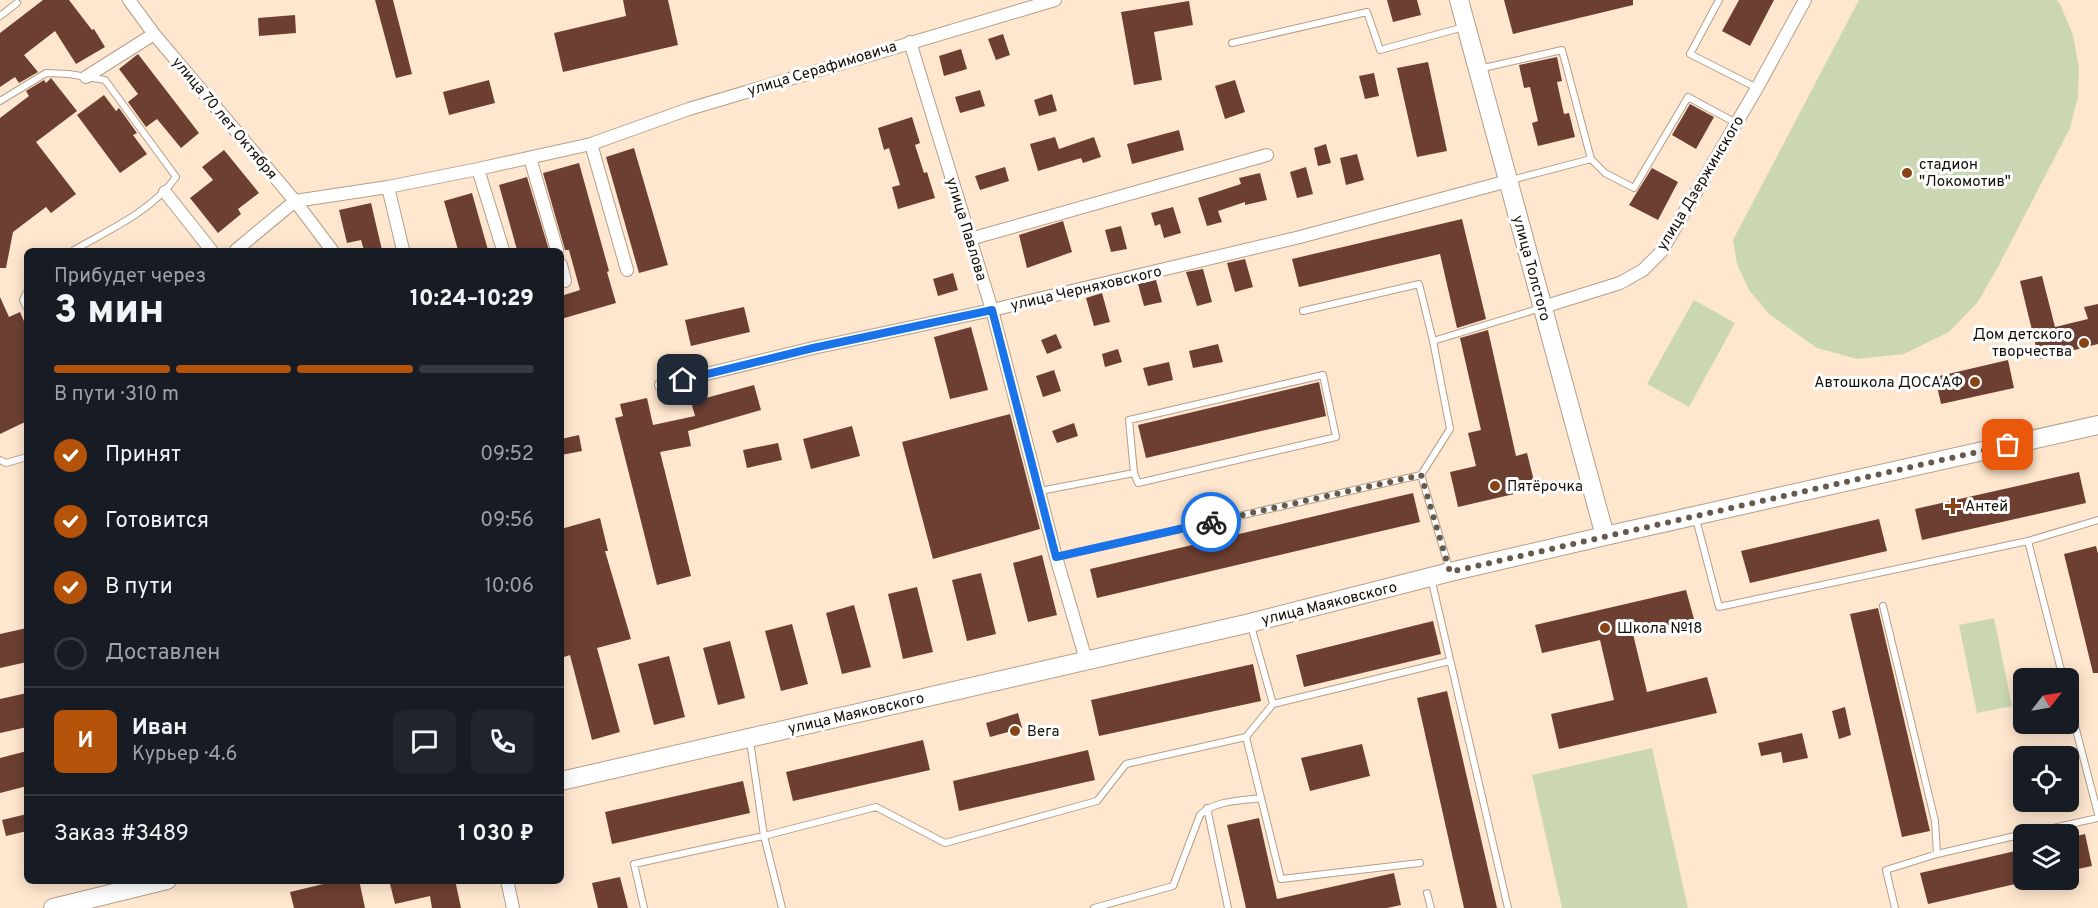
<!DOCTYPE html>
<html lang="ru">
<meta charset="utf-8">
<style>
body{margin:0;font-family:Overpass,sans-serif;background:#20242c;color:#f1f3f6;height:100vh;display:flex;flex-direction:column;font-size:22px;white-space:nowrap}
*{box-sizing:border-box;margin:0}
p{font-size:20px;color:#9ea1a6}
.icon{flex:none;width:33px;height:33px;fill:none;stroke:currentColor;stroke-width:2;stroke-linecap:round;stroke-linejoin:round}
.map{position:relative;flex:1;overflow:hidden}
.details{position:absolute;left:24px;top:248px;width:540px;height:636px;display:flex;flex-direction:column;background:#171b24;border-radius:9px;box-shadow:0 3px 15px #0003}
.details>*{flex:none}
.needle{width:39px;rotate:59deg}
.fabs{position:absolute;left:2013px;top:668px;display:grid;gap:12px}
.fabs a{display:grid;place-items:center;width:66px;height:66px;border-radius:9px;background:#171b24;box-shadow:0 3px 15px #0003;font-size:30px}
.pin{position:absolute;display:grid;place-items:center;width:51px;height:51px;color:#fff;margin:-26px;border-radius:12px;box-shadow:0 3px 9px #0006}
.courier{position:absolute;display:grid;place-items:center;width:60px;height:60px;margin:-30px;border:4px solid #1a73e8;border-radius:50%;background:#fff;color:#222;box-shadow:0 2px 8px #0007}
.headline em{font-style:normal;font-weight:800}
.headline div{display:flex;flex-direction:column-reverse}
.headline{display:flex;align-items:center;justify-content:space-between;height:102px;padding:0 30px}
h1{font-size:39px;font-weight:800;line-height:45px}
.bar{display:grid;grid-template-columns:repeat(4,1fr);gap:9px 6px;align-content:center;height:72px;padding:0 30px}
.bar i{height:8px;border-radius:4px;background:#363941}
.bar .on{background:#b45309}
.bar p{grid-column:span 4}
.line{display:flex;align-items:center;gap:15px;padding:0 30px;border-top:2px solid #363941}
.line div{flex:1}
.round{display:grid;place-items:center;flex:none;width:63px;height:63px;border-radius:9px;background:#20242c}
ol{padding:0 30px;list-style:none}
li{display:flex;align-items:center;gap:18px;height:66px}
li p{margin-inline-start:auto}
li .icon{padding:6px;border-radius:50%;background:#b45309;color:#fff;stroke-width:4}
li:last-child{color:#9ea1a6}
li i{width:33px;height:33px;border:3px solid #363941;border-radius:50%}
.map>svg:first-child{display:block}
.green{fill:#cbd7b2}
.building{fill:#6d3f32}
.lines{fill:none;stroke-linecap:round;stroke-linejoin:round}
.lane-casing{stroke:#b49e87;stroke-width:8}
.street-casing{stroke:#b49e87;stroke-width:14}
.secondary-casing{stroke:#b49e87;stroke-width:20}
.lane{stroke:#fff;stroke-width:6}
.street{stroke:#fff;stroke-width:12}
.secondary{stroke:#fff;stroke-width:18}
.done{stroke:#67594c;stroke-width:6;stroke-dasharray:0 10.8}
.route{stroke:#1a73e8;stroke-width:8}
.poi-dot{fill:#874416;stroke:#fff;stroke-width:2}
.labels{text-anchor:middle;stroke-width:6;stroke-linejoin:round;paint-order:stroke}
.street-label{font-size:15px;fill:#150d06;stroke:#fff}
.poi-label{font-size:15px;fill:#150d06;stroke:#fff;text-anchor:start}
</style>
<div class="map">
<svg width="2098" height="908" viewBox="0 0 2098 908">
<rect width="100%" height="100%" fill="#ffe7cf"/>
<path class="green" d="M1859,0h198l3,4 13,31 6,33 -1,29 -8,31 -71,137 -21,37 -29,30 -45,22 -47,5 -40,-11 -48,-34 -20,-24 -12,-26 -4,-24z
M1694,300l41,23 -46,84 -42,-23z
M1994,618l18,88 -35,7 -18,-88z
M1652,748l36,160h-126l-30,-133z"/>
<path class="building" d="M43,0h26l23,30 2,-1 11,18 -29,17 -21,-33 -31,24 14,17 -19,11 -4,-6 -15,10v-54z
M375,0h18l19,74 -16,4z
M623,0h45l10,45 -115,27 -9,-39 72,-17z
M1387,0h30l4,15 -28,7z
M1504,0h129v5l-120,29z
M1739,0h35l-24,46 -28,-15z
M1189,1l4,24 -39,7 8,48 -28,5 -13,-73z
M295,15l1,18 -37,3 -1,-18z
M1003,34l7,21 -14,5 -8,-21z
M961,49l6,20 -23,7 -5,-20z
M138,54l61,79 -18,15 -24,-29 -11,8 -18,-25 10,-8 -19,-25z
M1557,57l5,24 -5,1 7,32 5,-1 6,24 -37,9 -6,-23 6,-2 -8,-34 -6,1 -5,-23z
M1428,62l19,89 -30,6 -20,-89z
M1374,73l5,23 -14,3 -6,-23z
M51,78l26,33 -41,31 40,52 -25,19 -5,-6 -33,25 -7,36h-6v-150l29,-22 -3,-5 18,-11 2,3z
M489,80l6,23 -46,12 -6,-23z
M1235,80l10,32 -20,7 -10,-33z
M980,90l5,16 -25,7 -5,-16z
M1052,94l5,17 -18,5 -5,-16z
M104,95l12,16 3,-3 18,25 -4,2 14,19 -27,19 -43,-58z
M1690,104l24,13 -18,32 -24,-14z
M912,117l8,26 -5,2 9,28 3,-1 8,26 -37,11 -6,-22 8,-2 -11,-37 -5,2 -6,-22z
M1179,130l5,20 -52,14 -5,-20z
M1055,137l4,12 35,-12 7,20 -18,6 -2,-5 -43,13 -8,-27z
M1326,144l5,19 -13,3 -4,-18z
M634,148l34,117 -29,8 -33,-116z
M224,150l35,43 -21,16 3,5 -23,19 -28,-35 23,-18 -11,-13z
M1357,154l7,26 -18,5 -6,-27z
M579,163l30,108 -2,1 9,31 -55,16v-23l19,-6 -11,-40h-4l-22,-77z
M1005,167l4,14 -29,9 -5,-14z
M1306,167l7,27 -16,4 -7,-26z
M1652,168l26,14 -20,38 -29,-15z
M1260,173l7,27 -22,5v-3l-27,9 4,11 -15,4 -9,-28 43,-14 -2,-6z
M527,177l22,73h-32l-18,-65z
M472,193l16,57h-30l-14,-49z
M371,203l11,47h-18l-3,-10 -14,3 -8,-33z
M1173,207l8,26 -17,5 -4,-14 -5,2 -4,-13z
M1462,219l24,100 -29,9 -17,-74 -141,33 -7,-28z
M1063,221l9,31 -45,16 -8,-33z
M1121,226l6,23 -16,3 -6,-22z
M1245,259l8,28 -18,5 -8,-29z
M1203,269l9,33 -15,4 -11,-34z
M953,273l5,17 -20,6 -5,-17z
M2042,276l13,51 33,-8 -4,-12 14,-3v40l-59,15 -19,-78z
M1156,280l6,22 -18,4 -6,-22z
M1102,293l8,29 -16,4 -8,-28z
M0,297l9,20 11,-5 7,16v93l-27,13z
M744,307l6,25 -59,14 -6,-26z
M971,327l17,63 -38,9 -16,-62z
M1488,330l28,126 11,-3 9,36 -78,18 -8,-35 26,-6 -8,-33 13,-3 -21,-92z
M1056,334l6,14 -15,6 -6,-14z
M1218,344l5,18 -30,6 -4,-17z
M1118,349l4,13 -17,5 -3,-13z
M2008,360l6,28 -73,16 -6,-27z
M1169,362l4,18 -25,6 -5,-18z
M1054,370l7,21 -18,6 -7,-21z
M1319,382l7,34 -180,42 -8,-33z
M754,385l7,25 -73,21 3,15 -31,6 31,124 -34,9 -42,-167 8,-2 -3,-12 27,-6 6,27 42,-9 -4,-14z
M1010,414l30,115 -107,30 -31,-117z
M1074,423l4,13 -21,7 -5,-12z
M852,426l8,30 -49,13 -8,-30z
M579,435l3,16 -21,4v-16z
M778,443l4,17 -35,8 -4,-18z
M2079,472l7,31 -164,37 -7,-31z
M1413,493l7,29 -323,76 -7,-29z
M600,518l8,33h-3l26,88 -34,9 23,84 -28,8 -22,-85 -9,3v-129z
M1879,519l8,32 -137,32 -9,-32z
M2096,546l2,8v119h-5l-29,-119z
M1042,555l15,60 -29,7 -15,-59z
M981,573l15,61 -29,7 -15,-61z
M917,587l16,65 -30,7 -15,-65z
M1686,590l8,29 -61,15 14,58 60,-15 10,36 -158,36 -8,-35 63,-14 -14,-60 -58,13 -7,-28z
M854,605l17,62 -29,7 -16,-61z
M1878,608l52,223 -28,6 -52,-223z
M1433,621l8,33 -137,33 -8,-32z
M792,624l16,60 -27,7 -16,-60z
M27,628v34l-27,6v-34z
M730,641l15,57 -27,7 -15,-57z
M669,656l16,61 -31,8 -16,-61z
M1253,664l8,37 -162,35 -8,-36z
M1447,691l50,217h-33l-47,-210z
M27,693v34l-27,6v-34z
M1845,707l6,28 -12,4 -7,-28z
M1018,713l4,15 -32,9 -4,-14z
M1802,733l6,25 -25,5 -2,-11 -20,4 -3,-13z
M923,740l7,30 -137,31 -7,-29z
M1362,744l8,32 -60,15 -9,-33z
M1088,750l7,30 -136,31 -6,-30z
M27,751v35l-27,7v-35z
M743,781l7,32 -138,31 -7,-32z
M27,814v17l-21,5 -4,-16z
M1259,818l18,81 117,-26 7,32 -14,3h-141l-19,-83z
M2085,834l7,32 -24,5v-33z
M2024,849v33l-96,22 -8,-31z
M620,877l8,31h-30l-6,-25z
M340,880h19l6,28h-71l-4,-16z
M389,880h66l6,28h-29l-2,-12 -35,8z"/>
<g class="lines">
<g class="lane-casing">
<path id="lane" d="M1719,0l-29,54 67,34
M0,16l17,-13
M1232,43l135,-31 13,38 84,-23
M1479,69l83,-19 29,109 -80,21
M0,101l46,-28 23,1 36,6 71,97c-24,34 -67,53 -102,73
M1591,159l14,14 29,15 54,-91 48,26
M27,292l-4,8 4,8
M1303,311l116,-27 14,57 17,88 -29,46 29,96
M1433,341l108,-33
M0,460l6,3 21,-6
M1040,491l94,-18 4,10 198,-46 -13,-62 -194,45 5,53
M1696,519l23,88 309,-66
M1056,557l365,-82
M1431,578l77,330
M1883,606l52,215 2,33 87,-20
M1251,626l22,78
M2063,678l-35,-137 70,-21
M2068,699l30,115
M1246,737l35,142 139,-16
M750,741l14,95 112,-29 69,36 152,-42 29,-37 120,-27 27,-33 177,-43
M1207,808l21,100
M2026,834l72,-16
M1427,893l4,15
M644,908l-10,-44 130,-28 18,72
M1094,908l79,-22 27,-71c15,-15 41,-14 61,-17
M1895,908l-9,-38 51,-16"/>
</g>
<g class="street-casing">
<path id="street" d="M129,0l25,34 141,167 37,49
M910,42l82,268 64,247 30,103
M86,77l68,-43
M591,144l36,126
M530,158l27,92
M478,169l25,81
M388,187l15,63
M165,192l46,58
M970,239l297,-84
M236,250l59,-49 93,-14 90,-18 113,-25 98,-35 366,-109
M561,265l4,16
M1543,307l77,-24 23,-13 18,-18 96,-164 48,-88
M661,385l152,-37 179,-38 308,-73 208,-56
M507,880l6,28"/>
</g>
<g class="secondary-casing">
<path id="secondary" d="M1459,0l146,536
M561,781l689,-158 200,-51 155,-36 493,-111
M53,908l114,-28"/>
</g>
<use href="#lane" class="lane"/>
<use href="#street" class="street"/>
<use href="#secondary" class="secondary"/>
</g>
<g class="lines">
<path class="done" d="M1211,522l210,-47 29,97 558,-127"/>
<path class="route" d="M683,380l130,-32 179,-38 64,247 155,-35"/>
</g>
<g class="poi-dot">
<circle cx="1907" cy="173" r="6"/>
<circle cx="2084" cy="343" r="6"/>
<circle cx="1975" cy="382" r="6"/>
<circle cx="1495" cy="486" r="6"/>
<path d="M1950 497h6v6h6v6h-6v6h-6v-6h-6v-6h6z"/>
<circle cx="1605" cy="628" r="6"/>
<circle cx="1015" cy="731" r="6"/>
</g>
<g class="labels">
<g class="street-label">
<text transform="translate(822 68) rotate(-17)" y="5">улица Серафимовича</text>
<text transform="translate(225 118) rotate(50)" y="5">улица 70 лет Октября</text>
<text transform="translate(1700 183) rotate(-59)" y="5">улица Дзержинского</text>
<text transform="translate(967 229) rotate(73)" y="5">улица Павлова</text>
<text transform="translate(1532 268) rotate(75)" y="5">улица Толстого</text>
<text transform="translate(1086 288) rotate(-13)" y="5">улица Черняховского</text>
<text transform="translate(1329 603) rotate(-14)" y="5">улица Маяковского</text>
<text transform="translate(856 713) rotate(-13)" y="5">улица Маяковского</text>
</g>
<g class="poi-label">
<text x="1919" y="169">стадион<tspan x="1919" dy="17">"Локомотив"</tspan></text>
<text x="2072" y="339" text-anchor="end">Дом детского<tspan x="2072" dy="17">творчества</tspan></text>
<text x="1963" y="387" text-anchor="end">Автошкола ДОСААФ</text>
<text x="1507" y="491">Пятёрочка</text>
<text x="1965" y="511">Антей</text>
<text x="1617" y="633">Школа №18</text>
<text x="1027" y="736">Вега</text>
</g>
</g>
</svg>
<div class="fabs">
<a><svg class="needle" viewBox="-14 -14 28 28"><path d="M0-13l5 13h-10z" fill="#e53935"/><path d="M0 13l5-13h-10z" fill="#9ea1a6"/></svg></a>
<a><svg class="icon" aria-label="locate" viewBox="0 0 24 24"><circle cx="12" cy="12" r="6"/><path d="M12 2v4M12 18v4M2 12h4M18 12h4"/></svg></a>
<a><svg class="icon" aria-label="layers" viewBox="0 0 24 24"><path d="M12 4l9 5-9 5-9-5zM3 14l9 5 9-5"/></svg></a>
</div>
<div class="pin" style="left:2008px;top:445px;background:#ea580c"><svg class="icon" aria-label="bag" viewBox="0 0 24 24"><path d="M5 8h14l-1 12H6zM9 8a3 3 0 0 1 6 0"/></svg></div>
<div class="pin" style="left:683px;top:380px;background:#1f2937"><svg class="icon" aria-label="home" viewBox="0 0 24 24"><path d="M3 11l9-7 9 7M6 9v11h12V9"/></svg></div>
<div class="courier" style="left:1211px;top:522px"><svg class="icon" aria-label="bike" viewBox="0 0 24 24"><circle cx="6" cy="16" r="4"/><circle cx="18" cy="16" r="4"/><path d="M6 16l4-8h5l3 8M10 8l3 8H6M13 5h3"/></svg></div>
<section class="details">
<div class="headline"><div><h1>3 мин</h1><p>Прибудет через</p></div><em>10:24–10:29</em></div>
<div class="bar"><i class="on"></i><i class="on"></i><i class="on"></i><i></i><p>В пути · 310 m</p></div>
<ol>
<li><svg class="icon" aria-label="check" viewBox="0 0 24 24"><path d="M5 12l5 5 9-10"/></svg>Принят<p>09:52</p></li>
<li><svg class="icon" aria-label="check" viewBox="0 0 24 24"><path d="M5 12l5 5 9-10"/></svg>Готовится<p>09:56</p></li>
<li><svg class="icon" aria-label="check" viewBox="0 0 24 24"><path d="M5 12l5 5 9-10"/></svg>В пути<p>10:06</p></li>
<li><i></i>Доставлен</li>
</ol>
<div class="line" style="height:108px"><b class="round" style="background:#b45309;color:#fff">И</b><div><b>Иван</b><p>Курьер · 4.6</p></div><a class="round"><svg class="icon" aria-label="chat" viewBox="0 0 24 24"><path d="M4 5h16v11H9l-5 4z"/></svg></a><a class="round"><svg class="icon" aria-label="phone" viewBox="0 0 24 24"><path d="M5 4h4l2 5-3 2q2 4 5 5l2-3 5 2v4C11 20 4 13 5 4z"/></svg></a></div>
<div class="line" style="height:78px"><div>Заказ #3489</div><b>1 030 ₽</b></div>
</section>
</div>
